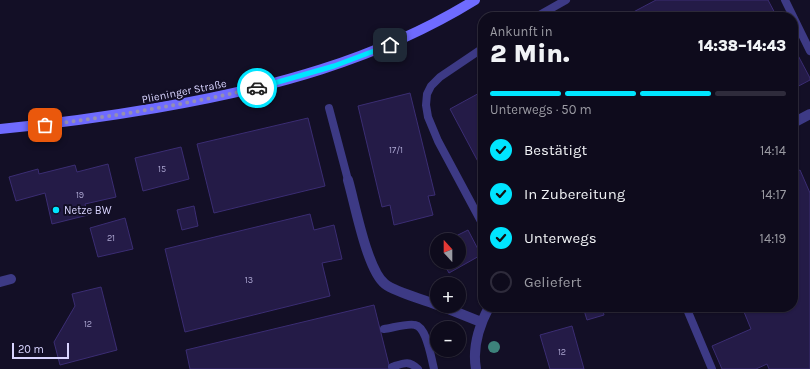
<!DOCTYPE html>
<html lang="de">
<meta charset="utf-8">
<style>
body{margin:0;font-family:Karla,sans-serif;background:#1c1929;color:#f1f3f6;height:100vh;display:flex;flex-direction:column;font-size:15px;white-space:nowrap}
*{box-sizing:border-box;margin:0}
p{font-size:13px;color:#9b9ba3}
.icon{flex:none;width:22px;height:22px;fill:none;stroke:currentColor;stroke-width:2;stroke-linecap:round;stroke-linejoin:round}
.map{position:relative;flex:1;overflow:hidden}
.drawer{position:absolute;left:478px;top:12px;width:320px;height:300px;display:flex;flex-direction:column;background:#0e0b1c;border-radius:16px;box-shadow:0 1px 3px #0004,0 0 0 1px #2e2b3b}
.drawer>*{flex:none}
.needle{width:26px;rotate:339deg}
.fabs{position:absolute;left:430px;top:233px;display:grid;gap:8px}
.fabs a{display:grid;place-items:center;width:36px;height:36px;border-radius:50%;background:#0e0b1c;box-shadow:0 1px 3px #0004,0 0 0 1px #2e2b3b;font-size:20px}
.scale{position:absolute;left:12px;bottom:10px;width:57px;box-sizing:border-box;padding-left:4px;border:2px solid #d9d4ff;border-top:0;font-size:11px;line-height:14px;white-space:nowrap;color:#d9d4ff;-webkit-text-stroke:3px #130f26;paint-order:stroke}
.pin{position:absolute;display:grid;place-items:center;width:34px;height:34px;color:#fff;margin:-17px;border-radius:8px;box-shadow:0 2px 6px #0006}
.courier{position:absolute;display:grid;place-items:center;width:40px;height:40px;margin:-20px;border:3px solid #00e5ff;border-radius:50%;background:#fff;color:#222;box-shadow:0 1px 5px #0007}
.overview em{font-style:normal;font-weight:800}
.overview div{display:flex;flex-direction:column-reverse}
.overview{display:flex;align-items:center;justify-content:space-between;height:68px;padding:0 12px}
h1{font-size:26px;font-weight:800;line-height:30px}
.bar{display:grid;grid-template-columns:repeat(4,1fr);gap:6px 4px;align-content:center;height:48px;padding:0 12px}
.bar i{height:5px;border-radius:3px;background:#2e2b3b}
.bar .current{background:#00e5ff}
.bar p{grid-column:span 4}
ol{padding:0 12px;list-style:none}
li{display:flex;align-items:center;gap:12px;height:44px}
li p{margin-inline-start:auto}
li .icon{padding:4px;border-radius:50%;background:#00e5ff;color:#111;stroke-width:4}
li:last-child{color:#9b9ba3}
li i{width:22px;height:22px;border:2px solid #2e2b3b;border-radius:50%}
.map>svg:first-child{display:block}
.building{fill:#241b47;stroke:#3b2d73}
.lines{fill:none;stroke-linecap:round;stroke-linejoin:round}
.lane{stroke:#3d3a85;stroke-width:8}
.street{stroke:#3d3a85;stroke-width:10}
.secondary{stroke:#6f6bff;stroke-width:10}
.tree{fill:#3d827b}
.done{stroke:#948fb3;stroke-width:4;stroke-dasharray:0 7.2}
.route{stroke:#00e5ff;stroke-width:5}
.poi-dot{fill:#00e5ff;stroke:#130f26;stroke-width:1.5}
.labels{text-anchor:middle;stroke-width:4;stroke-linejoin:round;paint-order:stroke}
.number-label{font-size:9px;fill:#aca6d1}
.street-label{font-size:11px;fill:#d9d4ff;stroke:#130f26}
.poi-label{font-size:11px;fill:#d9d4ff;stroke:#130f26;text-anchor:start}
</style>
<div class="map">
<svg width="810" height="369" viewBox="0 0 810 369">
<rect width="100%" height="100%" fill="#130f26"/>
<path class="building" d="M656,0h112l9,17h-153z
M793,46l17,32v2l-17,9z
M483,91v80l-33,-62z
M410,93l25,102 -7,1 5,19 -39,10 -4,-20 -8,2 -24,-101z
M308,118l17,68 -111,27 -17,-69z
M181,147l8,32 -46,12 -8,-33z
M108,164l8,33 -31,7 3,11 -36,9 -7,-31 -29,8 -7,-24 29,-8 1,5 36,-9 2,7z
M800,170l10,23v176h-41l-2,-5 -11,5h-34l-10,-23 39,-17 -9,-22h51v-134z
M194,206l4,20 -16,4 -5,-20z
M310,214l4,16 20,-5 8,34 -20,4 8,33 -145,36 -20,-83z
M125,218l8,31 -35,8 -8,-29z
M468,230l13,25 -32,18 -6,-11h16v-22h-11z
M101,287l16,63 -57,15 -6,-23 21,-36 -3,-12z
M374,305l16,64h-200l-4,-19z
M583,307h19l2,8 -17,5z
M572,326l12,43h-34l-10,-34z"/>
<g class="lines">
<path class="lane" d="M785,0l25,51
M536,17l30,-17
M483,48l-43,29 -9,9 -4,8 -1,11 2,12 10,24 45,84
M329,108l19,72
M686,307l26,62
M384,329c8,-1 24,-6 31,-4 12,2 16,33 19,44
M392,367c12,-4 17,-7 26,2"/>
<path class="street" d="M793,123l17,-9
M348,180c7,24 19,90 37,104 12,9 38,15 52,21
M0,282l11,-3
M441,306l40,16
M476,369c-4,-22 3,-43 13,-62"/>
<path class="secondary" d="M0,129c52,-5 104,-12 156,-21 112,-19 222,-48 319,-108"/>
</g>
<circle class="tree" cx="494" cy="347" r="6"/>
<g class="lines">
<path class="done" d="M45,125c71,-9 142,-21 212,-37"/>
<path class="route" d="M257,88l77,-22 56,-21"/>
</g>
<circle class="poi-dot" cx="56" cy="210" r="4"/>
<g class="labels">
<g class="number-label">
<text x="396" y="153">17/1</text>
<text x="162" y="172">15</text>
<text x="80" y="198">19</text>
<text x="111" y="241">21</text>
<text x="249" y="283">13</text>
<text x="88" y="327">12</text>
<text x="562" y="355">12</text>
</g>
<g class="street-label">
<text transform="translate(184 91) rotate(-11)" y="4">Plieninger Straße</text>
</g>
<g class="poi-label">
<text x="64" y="214">Netze BW</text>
</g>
</g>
</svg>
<div class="fabs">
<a><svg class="needle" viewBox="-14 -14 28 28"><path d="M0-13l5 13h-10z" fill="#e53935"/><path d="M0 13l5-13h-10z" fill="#9b9ba3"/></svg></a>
<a>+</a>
<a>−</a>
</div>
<div class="scale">20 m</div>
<div class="pin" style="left:45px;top:125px;background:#ea580c"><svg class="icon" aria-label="bag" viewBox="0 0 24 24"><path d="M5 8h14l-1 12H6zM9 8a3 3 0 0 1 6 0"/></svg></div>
<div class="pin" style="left:390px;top:45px;background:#1f2937"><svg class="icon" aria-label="home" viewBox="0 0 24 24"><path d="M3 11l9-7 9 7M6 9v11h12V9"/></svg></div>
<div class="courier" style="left:257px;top:88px"><svg class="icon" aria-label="car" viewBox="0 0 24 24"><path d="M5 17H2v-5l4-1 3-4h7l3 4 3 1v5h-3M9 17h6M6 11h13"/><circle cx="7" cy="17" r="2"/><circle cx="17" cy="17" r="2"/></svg></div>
<section class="drawer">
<div class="overview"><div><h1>2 Min.</h1><p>Ankunft in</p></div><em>14:38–14:43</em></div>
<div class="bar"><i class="current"></i><i class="current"></i><i class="current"></i><i></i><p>Unterwegs · 50 m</p></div>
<ol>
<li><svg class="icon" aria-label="check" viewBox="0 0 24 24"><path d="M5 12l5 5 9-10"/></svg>Bestätigt<p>14:14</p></li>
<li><svg class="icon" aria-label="check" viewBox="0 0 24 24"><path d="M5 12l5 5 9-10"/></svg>In Zubereitung<p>14:17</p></li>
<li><svg class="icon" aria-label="check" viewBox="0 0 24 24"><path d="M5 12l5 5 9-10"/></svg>Unterwegs<p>14:19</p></li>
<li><i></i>Geliefert</li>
</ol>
</section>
</div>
